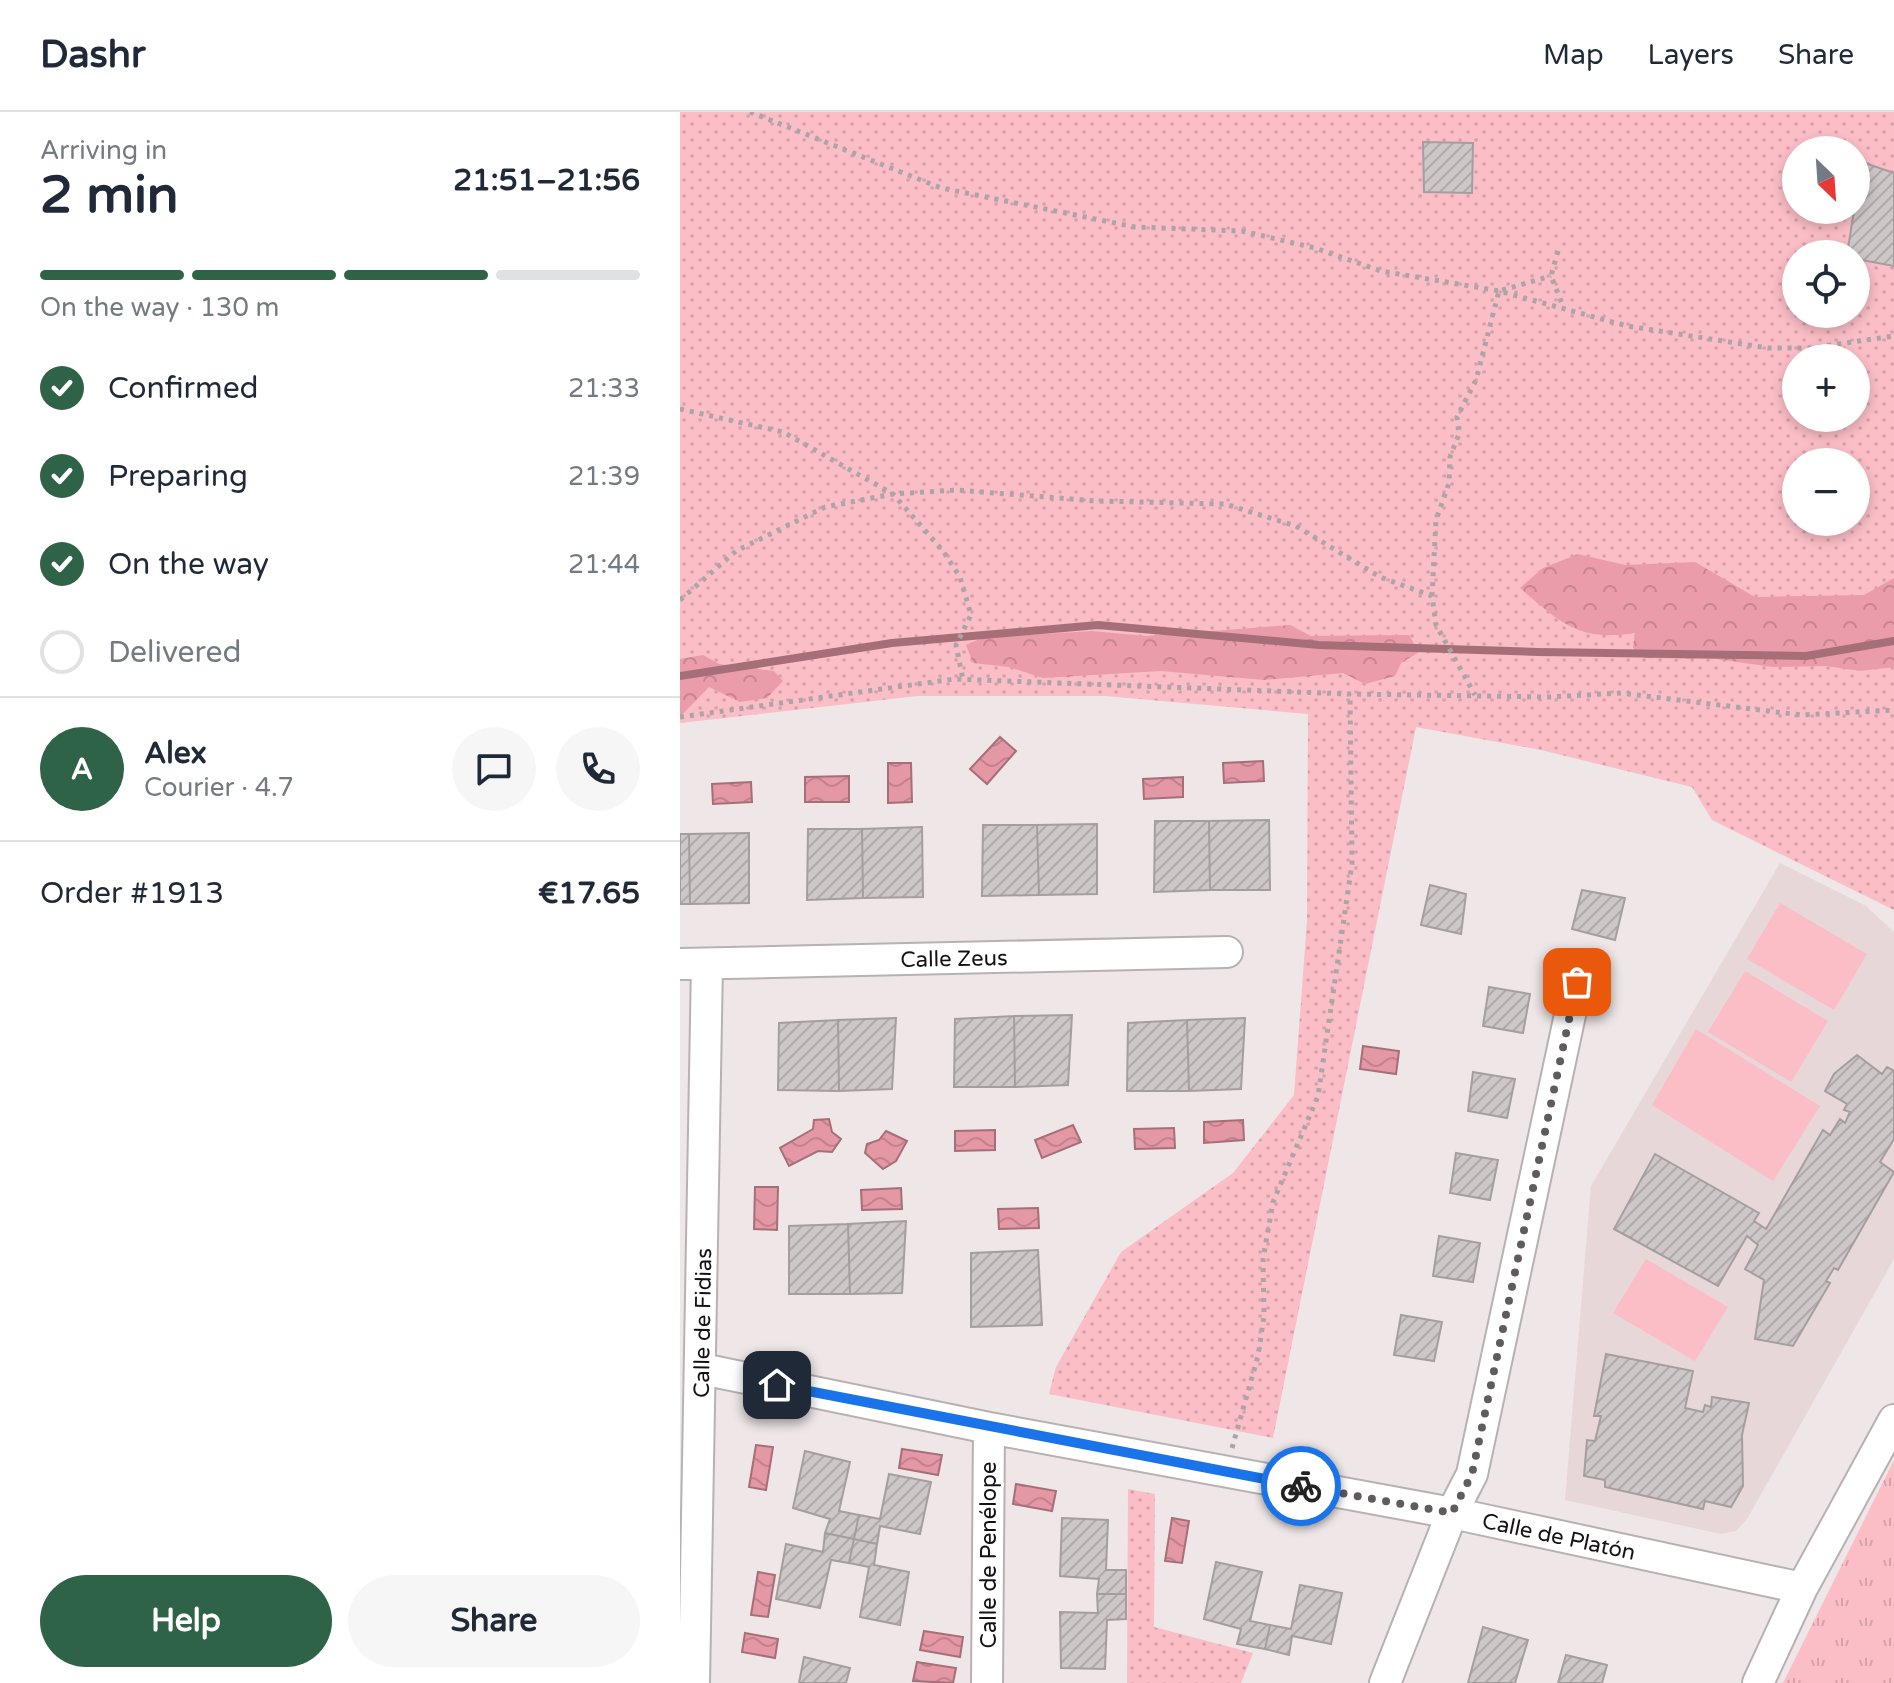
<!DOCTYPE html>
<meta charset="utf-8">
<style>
body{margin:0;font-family:"Varela Round",sans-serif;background:#f6f6f7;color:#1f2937;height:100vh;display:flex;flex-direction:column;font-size:30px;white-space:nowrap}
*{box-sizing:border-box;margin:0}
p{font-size:26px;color:#747a83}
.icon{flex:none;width:44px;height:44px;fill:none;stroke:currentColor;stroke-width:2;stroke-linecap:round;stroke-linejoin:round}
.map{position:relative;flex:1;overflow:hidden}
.drawer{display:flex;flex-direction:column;background:#fff;width:680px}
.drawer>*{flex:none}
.needle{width:52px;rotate:155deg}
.fabs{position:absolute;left:1102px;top:24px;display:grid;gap:16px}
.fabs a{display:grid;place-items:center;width:88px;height:88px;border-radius:50%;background:#fff;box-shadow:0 4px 12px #0003;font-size:40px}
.pin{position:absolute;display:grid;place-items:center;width:68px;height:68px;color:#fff;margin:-34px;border-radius:16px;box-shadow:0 4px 12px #0006}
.courier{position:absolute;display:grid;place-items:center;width:80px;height:80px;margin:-40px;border:6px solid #1a73e8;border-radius:50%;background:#fff;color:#222;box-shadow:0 2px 10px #0007}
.summary em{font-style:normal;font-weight:700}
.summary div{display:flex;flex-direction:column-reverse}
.summary{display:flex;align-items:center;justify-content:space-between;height:136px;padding:0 40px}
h1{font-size:52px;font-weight:700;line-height:60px}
.bar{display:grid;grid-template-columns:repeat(4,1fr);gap:12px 8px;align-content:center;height:96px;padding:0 40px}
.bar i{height:10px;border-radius:6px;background:#e0e1e3}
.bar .selected{background:#2f6347}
.bar p{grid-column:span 4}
.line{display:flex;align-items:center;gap:20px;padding:0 40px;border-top:2px solid #e0e1e3}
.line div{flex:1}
.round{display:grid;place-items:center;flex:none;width:84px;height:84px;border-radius:42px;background:#f6f6f7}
ol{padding:0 40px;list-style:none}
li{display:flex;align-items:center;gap:24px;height:88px}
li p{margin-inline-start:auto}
li .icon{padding:8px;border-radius:50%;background:#2f6347;color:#fff;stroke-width:4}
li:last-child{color:#747a83}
li i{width:44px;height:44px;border:4px solid #e0e1e3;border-radius:50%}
.primary-button{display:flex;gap:16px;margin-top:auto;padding:16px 40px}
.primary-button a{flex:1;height:92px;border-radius:48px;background:#2f6347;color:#fff;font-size:32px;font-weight:700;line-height:92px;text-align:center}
.primary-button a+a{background:#f6f6f7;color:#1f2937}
header{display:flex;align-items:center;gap:48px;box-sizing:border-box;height:112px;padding:0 40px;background:#fff;border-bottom:2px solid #e0e1e3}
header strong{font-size:38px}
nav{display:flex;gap:44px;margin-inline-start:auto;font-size:28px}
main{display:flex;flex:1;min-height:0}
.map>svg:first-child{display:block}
.built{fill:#e7d7d9}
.grass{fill:url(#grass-dots);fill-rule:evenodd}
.forest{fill:url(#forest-crowns)}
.park{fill:url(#park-tufts)}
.garden{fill:#fbbdc6}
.water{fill:url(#water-waves);stroke:#a66f78;stroke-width:2}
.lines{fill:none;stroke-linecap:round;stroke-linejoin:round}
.stream{stroke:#a66f78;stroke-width:8}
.building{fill:url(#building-hatch);stroke:#a59e9f;stroke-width:2}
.minor-casing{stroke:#b8b1b2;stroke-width:34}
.path{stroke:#aba5a6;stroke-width:5;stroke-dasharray:4 6;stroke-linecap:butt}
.minor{stroke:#fff;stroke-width:30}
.done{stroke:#605c5d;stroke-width:8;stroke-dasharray:0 14.4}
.route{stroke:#1a73e8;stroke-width:10}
.labels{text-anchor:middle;stroke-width:6;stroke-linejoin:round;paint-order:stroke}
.street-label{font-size:22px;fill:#141112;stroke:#fff}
</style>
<header>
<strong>Dashr</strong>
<nav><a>Map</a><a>Layers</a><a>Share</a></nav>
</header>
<main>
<section class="drawer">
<div class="summary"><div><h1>2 min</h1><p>Arriving in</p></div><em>21:51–21:56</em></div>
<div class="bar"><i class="selected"></i><i class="selected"></i><i class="selected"></i><i></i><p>On the way · 130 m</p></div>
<ol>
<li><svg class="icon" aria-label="check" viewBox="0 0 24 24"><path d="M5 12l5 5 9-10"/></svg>Confirmed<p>21:33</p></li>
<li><svg class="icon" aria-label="check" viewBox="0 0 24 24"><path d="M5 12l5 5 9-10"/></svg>Preparing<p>21:39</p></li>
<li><svg class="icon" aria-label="check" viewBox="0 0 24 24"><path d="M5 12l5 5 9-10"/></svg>On the way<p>21:44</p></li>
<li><i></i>Delivered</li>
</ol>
<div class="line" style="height:144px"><b class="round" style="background:#2f6347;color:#fff">A</b><div><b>Alex</b><p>Courier · 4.7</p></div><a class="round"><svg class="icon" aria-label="chat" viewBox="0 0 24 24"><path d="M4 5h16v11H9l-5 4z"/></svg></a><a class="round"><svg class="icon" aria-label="phone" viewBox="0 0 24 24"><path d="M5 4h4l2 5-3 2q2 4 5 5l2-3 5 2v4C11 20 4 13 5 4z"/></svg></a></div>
<div class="line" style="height:104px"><div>Order #1913</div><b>€17.65</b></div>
<div class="primary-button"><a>Help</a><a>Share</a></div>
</section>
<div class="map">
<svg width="1214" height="1571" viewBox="0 0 1214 1571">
<defs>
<pattern id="grass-dots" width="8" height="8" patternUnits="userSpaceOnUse" patternTransform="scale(2)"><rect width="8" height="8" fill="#fbbdc6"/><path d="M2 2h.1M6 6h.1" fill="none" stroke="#d6a1a9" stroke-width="1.8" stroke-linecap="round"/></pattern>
<pattern id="forest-crowns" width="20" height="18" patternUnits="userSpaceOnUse" patternTransform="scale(2)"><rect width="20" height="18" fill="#ea9caa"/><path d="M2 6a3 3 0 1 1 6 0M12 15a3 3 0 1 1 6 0" fill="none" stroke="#c88591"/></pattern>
<pattern id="park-tufts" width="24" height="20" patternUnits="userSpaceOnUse" patternTransform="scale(2)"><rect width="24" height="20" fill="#fbbdc6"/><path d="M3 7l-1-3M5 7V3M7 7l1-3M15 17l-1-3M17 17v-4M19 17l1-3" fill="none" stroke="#d6a1a9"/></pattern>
<pattern id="water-waves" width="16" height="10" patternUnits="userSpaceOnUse" patternTransform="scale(2)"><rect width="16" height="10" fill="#e497a4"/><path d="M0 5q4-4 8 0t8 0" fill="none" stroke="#c3818c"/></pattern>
<pattern id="building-hatch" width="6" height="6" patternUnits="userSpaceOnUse" patternTransform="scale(2)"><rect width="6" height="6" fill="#cec7c8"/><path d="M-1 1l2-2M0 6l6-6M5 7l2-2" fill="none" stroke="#b0aaab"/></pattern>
</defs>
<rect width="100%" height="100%" fill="#eee6e7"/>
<path class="built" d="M1100,751l86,43 28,26v327l-147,260 -11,12 -15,3 -156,-34 26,-314z"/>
<path class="grass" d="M0,0h1214v798l-182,-90 -20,-33 -151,-37 -125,-23 -143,711 -224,-44 7,-27 65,-115 112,-79 61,-78 13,-174 1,-207 -203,-18h-188l-237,27zM1116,38h60v60h-60zM1116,142h60v60h-60zM1116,246h60v60h-60zM1116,350h60v60h-60z
M448,1377l27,5 -1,133 99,26 -12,30h-114z"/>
<path class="forest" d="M898,442l47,11 70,-3 60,35 109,-2 30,-17v89l-34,4 -34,-5 -53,1 -57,-8 -71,-1 -12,-10 2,-15c-56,9 -74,-10 -115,-45l23,-20z
M610,513l21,11 98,-1 10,17 -18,11 -6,13 -30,8 -22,-11 -79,7 -103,-9 -118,7 -34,-11 -36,-4 -7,-18 16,-7 110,-7 54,5z
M23,543l16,9 55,7 9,10 -16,17 -27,4 -31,-15 -29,30v-58z"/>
<path class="park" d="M1214,1349v222h-111l109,-219z"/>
<path class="garden" d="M1100,791l87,51 -33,56 -87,-51z
M1065,859l83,50 -37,61 -83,-50z
M1016,917l124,77 -47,75 -121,-76z
M966,1147l82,48 -33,54 -82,-48z"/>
<path class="water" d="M320,625l16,14 -29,33 -17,-15z
M583,649l1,20 -40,2 -1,-20z
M208,651h23l1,39 -24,1z
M169,664v26h-44v-25z
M503,665v20l-39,2 -1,-20z
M71,670l1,20 -39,2 -1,-20z
M683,934l36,5 -3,23 -36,-5z
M149,1007l3,13 9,7 -9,13 -14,-1 -29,15 -9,-18 33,-19 1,-9z
M563,1008l1,20 -40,3v-21z
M393,1013l8,17 -39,16 -7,-18z
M494,1016l1,20 -40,1 -1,-20z
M315,1018v20l-40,1v-20z
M206,1019l21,10 -11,20 -13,8 -18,-16 2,-9 12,-4z
M75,1075h23l-1,43 -23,-1z
M221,1076l1,21 -40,1 -1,-20z
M358,1096l1,20 -40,1 -1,-20z
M76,1333l17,2 -7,43 -17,-3z
M222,1337l40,6 -4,20 -39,-7z
M336,1372l40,7 -4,20 -39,-7z
M492,1406l17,3 -7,42 -17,-2z
M78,1460l17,3 -7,42 -17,-2z
M244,1519l39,6 -3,20 -40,-7z
M65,1521l33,6 -3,19 -33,-6z
M237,1550l39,6 -3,15 -40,-2z"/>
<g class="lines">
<path class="stream" d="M0,564l212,-33 206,-18 221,20 219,7 268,4 88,-15"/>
</g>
<path class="building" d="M743,30l50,1 -1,50 -48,-1z
M1182,50l32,11v93l-38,-7v-5h-9z
M589,708l1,70h-60l-1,-69z
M475,709h54l1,69 -56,2z
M417,712v70l-58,1 -2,-70z
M303,713h54l2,70 -57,1z
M242,715l1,70 -60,1 -1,-69z
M128,717h54l1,69 -56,2z
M69,721v70l-59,1 -1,-70z
M0,722h9l1,70h-10z
M750,773l36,9 -5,40 -40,-9z
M902,778l43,8 -10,42 -43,-11z
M809,875l41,7 -7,39 -40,-7z
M392,903l-4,70 -53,2 -1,-71z
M334,904l1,71h-61l1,-68z
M216,906l-4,71 -53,2 -1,-71z
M565,906l-4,71 -52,2 -2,-71z
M158,908l1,71 -61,-1 1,-67z
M507,908l2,71h-62l1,-68z
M1177,943l25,19 5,-7 7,4v68l-14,23 14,10 -56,98 -4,-2 -8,13 4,2 -37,63 -38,-7 9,-59 -19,-11 13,-24 -11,-9 -29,50 -104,-57 41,-75 104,59 -5,8 12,8 57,-99 7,5 10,-16 5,4 5,-11 -6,-2 3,-6 -22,-13 9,-17z
M793,960l42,7 -8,39 -39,-7z
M776,1041l42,7 -8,40 -40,-7z
M226,1109l-4,72 -52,1 -2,-70z
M168,1112l2,70h-61v-68z
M759,1124l41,7 -7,39 -40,-6z
M358,1138l4,75 -71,2v-74z
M721,1203l41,7 -8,39 -40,-6z
M926,1242l87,17 -8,37 18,4 2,-7 6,2 1,-10 37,6 -7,32 1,51 -12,21 -26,-6 -2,8 -98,-22v-7l-21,-4 3,-36 8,1 6,-25h-7z
M125,1339l45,11 -11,49 20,4 -5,24 -29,-6 5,-14 -37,-11z
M209,1362l42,8 -11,52 -40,-8 -3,18 -23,-5 5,-24 21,4z
M382,1406l46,2 -2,50h20v24h-29l2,-15 -39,-3z
M145,1421l29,6 -5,24 -18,-3 -11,48 -44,-9 10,-55 37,8z
M174,1427l23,5 -3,21 35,7 -9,53 -40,-8 9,-50 -20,-4z
M536,1450l46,10 -12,49 20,4 -5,24 -28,-5 4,-15 -37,-10z
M620,1473l42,8 -11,51 -39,-8 -3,19 -24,-6 5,-24 21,4z
M417,1482h29v25l-19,1 -2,49 -44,-1 -1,-56 38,1z
M803,1515l45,13 -13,43h-47z
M886,1543l41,10 -5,18h-44z
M124,1545l46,11 -4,15h-47z"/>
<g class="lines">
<g class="minor-casing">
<path id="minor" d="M0,852l547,-12
M22,1257l287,59 463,85 350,75
M14,1571l13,-719
M307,1571l2,-255
M705,1571l67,-170 20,-39 105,-492
M1078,1571l44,-95 92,-168"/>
</g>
<path class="path" d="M70,0l191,76 194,39 107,4 73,17 66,23 118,20 128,35 141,22h42l84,-12
M878,139l-7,25 12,30
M0,297l103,23 110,62 50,57 17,26 11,38 -15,30 7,35
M752,484l4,-76 13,-37 1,-26 9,-23 -2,-17 19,-37 23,-89 52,-15
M0,488l56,-49 89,-44 68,-13 63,-4 141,11 128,3 71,22 84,51 52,19 4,29 39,70
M0,605l274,-38 396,15 199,3 72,-4 180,22 93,-5
M552,1336l26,-92 6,-40 -1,-57 10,-57 45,-106 34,-232 -2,-170"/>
<use href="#minor" class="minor"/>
</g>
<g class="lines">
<path class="done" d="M621,1374l151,27 20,-39 105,-492"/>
<path class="route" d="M97,1273l524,101"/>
</g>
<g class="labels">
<g class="street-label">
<text transform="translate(274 846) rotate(-1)" y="8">Calle Zeus</text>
<text transform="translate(22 1211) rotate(-89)" y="8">Calle de Fidias</text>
<text transform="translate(879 1424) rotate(12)" y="8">Calle de Platón</text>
<text transform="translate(308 1443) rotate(-90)" y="8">Calle de Penélope</text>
</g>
</g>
</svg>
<div class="fabs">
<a><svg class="needle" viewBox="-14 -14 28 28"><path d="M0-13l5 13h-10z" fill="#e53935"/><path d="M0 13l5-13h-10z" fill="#747a83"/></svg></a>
<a><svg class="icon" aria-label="locate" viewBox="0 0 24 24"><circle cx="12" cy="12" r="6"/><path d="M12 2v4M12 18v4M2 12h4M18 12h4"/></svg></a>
<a>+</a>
<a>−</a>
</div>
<div class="pin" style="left:897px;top:870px;background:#ea580c"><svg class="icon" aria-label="bag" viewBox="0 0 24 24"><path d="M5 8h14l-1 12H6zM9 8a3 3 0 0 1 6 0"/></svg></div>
<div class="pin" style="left:97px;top:1273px;background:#1f2937"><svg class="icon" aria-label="home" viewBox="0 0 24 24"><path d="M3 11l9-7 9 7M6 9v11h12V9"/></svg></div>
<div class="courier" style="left:621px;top:1374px"><svg class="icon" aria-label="bike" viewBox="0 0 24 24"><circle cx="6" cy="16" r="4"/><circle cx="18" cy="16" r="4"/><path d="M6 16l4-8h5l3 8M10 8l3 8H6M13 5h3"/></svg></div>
</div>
</main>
